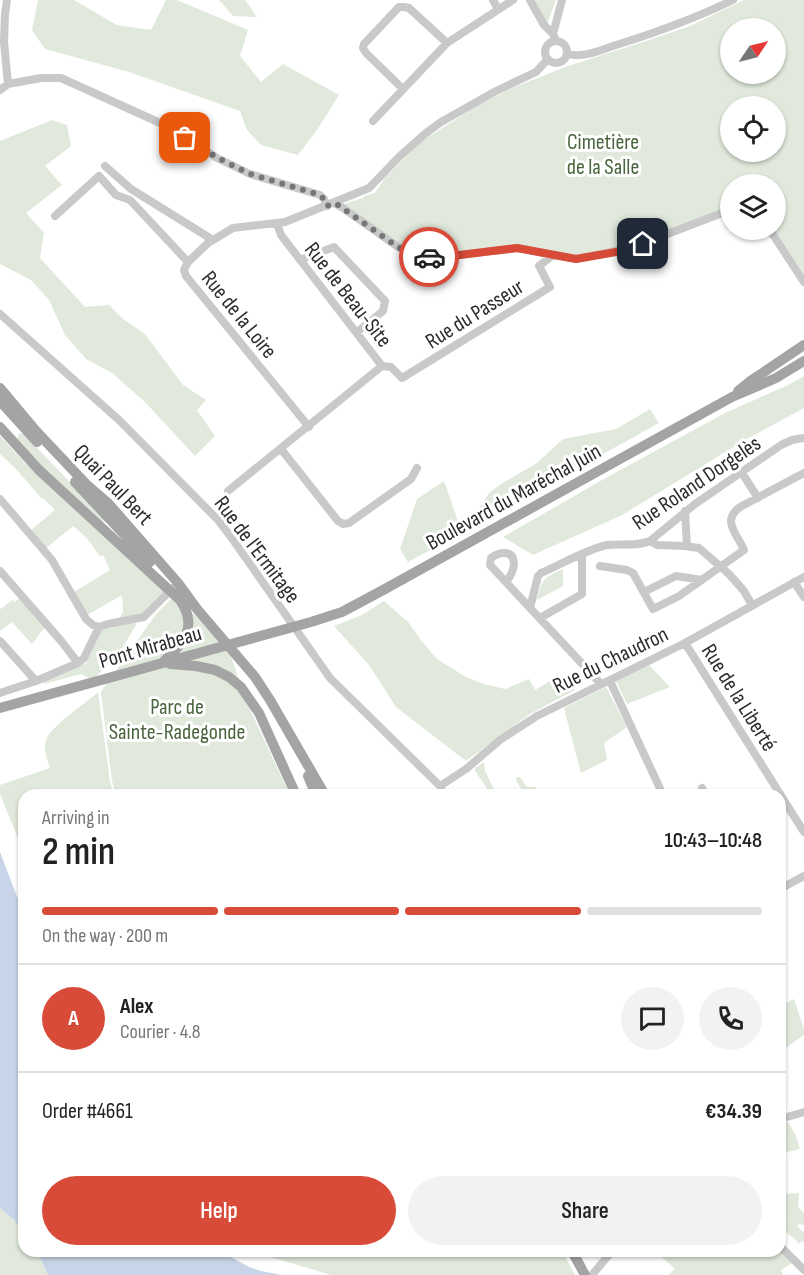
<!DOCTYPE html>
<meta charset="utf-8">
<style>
body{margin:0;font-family:"Sofia Sans Condensed",sans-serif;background:#f2f2f2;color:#222;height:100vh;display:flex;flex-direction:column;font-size:22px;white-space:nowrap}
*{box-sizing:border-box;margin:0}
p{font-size:20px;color:#767676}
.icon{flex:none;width:33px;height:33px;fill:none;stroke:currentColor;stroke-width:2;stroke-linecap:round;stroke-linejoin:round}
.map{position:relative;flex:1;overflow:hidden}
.side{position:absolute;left:18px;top:789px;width:768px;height:468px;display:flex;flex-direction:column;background:#fff;border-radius:18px;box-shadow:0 2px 4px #0004}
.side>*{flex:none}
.needle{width:39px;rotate:55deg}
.buttons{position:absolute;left:720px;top:18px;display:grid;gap:12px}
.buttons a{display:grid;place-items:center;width:66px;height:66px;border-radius:50%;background:#fff;box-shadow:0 2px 4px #0004;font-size:30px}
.pin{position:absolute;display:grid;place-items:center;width:51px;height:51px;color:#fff;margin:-26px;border-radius:12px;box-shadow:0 3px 9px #0006}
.courier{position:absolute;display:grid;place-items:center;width:60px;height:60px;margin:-30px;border:4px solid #d94b39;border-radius:50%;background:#fff;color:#222;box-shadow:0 2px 8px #0007}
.headline em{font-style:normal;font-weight:600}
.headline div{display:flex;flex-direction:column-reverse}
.headline{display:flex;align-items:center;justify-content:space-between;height:102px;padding:0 24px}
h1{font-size:39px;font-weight:600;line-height:45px}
.bar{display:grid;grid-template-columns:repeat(4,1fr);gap:9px 6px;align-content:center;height:72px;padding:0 24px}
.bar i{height:8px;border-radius:4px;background:#e0e0e0}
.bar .selected{background:#d94b39}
.bar p{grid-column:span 4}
.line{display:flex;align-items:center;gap:15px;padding:0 24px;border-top:2px solid #e0e0e0}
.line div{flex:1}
.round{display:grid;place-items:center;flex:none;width:63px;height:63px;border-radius:32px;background:#f2f2f2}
.action{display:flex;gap:12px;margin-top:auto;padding:12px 24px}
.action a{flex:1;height:69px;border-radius:36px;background:#d94b39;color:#fff;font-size:24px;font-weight:600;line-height:69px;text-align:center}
.action a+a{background:#f2f2f2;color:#222}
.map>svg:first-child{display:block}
.green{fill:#e0e9db;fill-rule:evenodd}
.water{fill:#c8d5e8}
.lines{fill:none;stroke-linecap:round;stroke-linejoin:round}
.minor{stroke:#c9c9c9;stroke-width:8}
.major{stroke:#a4a4a4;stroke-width:10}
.done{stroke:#767676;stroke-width:6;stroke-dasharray:0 10.8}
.route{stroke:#d94b39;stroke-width:8}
.labels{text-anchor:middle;stroke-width:6;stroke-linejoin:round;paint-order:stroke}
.park-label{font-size:22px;fill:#48653d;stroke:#fff}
.street-label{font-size:22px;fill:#2c2c2c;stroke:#fff}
</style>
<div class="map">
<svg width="804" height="1275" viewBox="0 0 804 1275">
<rect width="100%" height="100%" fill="#fff"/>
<path class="green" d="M38,0h36l43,25 34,5 15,-30h11l71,30 -8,26 21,26 22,-18 56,31 -22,35 -19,25 -37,-10 -14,-15 -7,-19 -111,-39 -84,-23 -13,-19z
M219,0h26l12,17 -24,-1z
M533,0h23l-9,25z
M744,0h60v274l-29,-44 1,-46h-46v23l-98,38 -55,11 -59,-11 -76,10 -26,-2 -19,-9 -53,-40 19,-6 1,-2 11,-3 9,-14 36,-37 57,-36 33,-17 55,-22 81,-26 44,-15zM730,28h46v46h-46zM730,106h46v46h-46z
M52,120l15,5 4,21 -26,20 17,19 -36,28 18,20 -4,25 45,49 24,-2 14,14 22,15 38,51 23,15 -9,10 18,26 -20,20 -50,-54 -33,-29 -26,-14 -21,-24 -16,-35 -18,-20 -31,-16v-123z
M804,376v32l-59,32 -123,75 -89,40 -30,-18 99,-57 123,-67 61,-27z
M650,409l9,14 -182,101 -3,-8 15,-23 12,-9 36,-21 26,-24 53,-10z
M21,433l4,2 83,87 -7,-1 -59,-54 -25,-28 1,-4z
M0,436l24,26 142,128 -20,21 -5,3 -22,5 4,-7 -1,-17 -35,20 -13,-23 36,-22 -7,-15 -3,1 -14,-19 -13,-11 -28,23 -15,-18 25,-21 -12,-12 -1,1 -26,-30 -16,-15z
M444,481l18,52 -54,29 -8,-13 17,-50z
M563,569v17l-26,14c5,-21 6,-22 26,-31z
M16,597l-3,3 1,2 6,-4 25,29 -13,17 -20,-22 -12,9v-23l1,1z
M172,598l23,17 36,41 15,45 44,94h-174l-4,-14 -11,-89 55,-78z
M384,601l24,21 13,18 16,19 29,18 18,7 21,5 24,-10 6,11 15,-9 19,1 6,8 -45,24 -64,47 -70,-54 -27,-42 -35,-39 28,-11z
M135,622l1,3 -14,24 -29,31 -12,-6 -37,10 -1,-2 43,-19 16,-33z
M649,665l21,22 -43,17 -11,-23z
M606,687l21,40 -23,16 3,17 -26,13 -17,-65z
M98,692l12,90 4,13h-90v58l-24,-59v-9l50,-17c-3,-9 -7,-18 -4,-28 5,-14 40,-37 52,-48z
M484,762l1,9 12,24h-6l-17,-26z
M517,777h3l7,10h9l3,8h-22l-4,-2 -1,-2 9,-2 -5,-9z
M794,999l10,30v6l-20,14h-4v-43z
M788,1122l7,12 5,15 -20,5v-30z
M780,1188l3,6 16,-1 -1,14 6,6v12l-5,-1 -2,2 7,7v10l-2,-2 -3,3 -5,-6c-4,-1 -10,-8 -12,-12l5,-3 -7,-6v-13l2,-3 -2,-1z
M0,1208l14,12 10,13v18h13l11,24h-48z
M251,1251h311l13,24h-244z
M658,1251h122l12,12 -11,7 2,5h-115l7,-6 -18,-16z"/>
<path class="water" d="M0,852l24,63v318l-10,-13 -14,-12z
M37,1251h183l29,16 12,4 21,4h-234z"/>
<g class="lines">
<path class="minor" d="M7,0l-2,14 -1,28 4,42
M493,0l5,9
M530,0l14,25 9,9
M556,40l-3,-6 9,-34
M545 52a11 11 0 1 1 22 0a11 11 0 1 1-22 0Z
M568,54c15,4 30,-3 45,-8 42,-13 81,-27 120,-46
M403,89l-37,-36 -3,-5 1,-4 35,-37h5l5,1 38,35
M0,90l8,-6 33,-6h20l108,49 48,31 33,16 70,21 4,4 3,7
M373,121l74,-78 66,-43
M105,166l26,23 82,51
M334,203l9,5 55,39 16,8 21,3 82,-10 59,11 55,-11 99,-38
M55,216l44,-40 17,19 14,5 58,62
M770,230l34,52
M300,260l34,-13 51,54 -2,10 -26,21
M0,314l119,106 99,100 13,17 99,141 110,108 4,9
M382,366l9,1 11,11 148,-91 -11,-21 14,-11
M309,427l-123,-151 -2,-6 4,-8 20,-19 25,-15 52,-6 84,-34 32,-33 25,-22 15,-11 55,-31 40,-19 12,-13
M281,449l57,72 5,3 6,-1 62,-44 6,-11
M742,473l16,25
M228,491l154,-125 -101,-131 -4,-11
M0,499l52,61 34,59 7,6 6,2
M685,511l2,35
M650,541l7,4 27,1 15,2 30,26 15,17 8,14
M600,566l27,4 6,3 20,36 26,-13 65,-46c-7,-17 -23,-29 -4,-43l64,-34
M0,571l62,71 16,21
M506,582c4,-5 8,-12 8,-19 -1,-14 -15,-11 -23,-5l-1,7 111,119
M794,582l10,15
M644,592l32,-16 26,4
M530,608l8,-32 3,-3c21,-9 44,-23 66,-28 15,-2 29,2 43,-4l45,-37 86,-59 11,-5 12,-2
M540,618l42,-24v-39
M0,641l36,40
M685,643l119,189
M610,681l53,114
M0,693l36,-12 42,-18 6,-5 15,-31 9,-3 36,-7 29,-29
M440,786l26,-17 34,-29 37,-24 148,-73 119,-66
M702,788l4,7
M403,795l6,-2 4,2
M780,889l24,-13
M780,1119l24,-7
M780,1246l24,24
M592,1275l20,-24"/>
<path class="major" d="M0,388l36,43 50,53 22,19 70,80 19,26 58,68 15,23 55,95
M738,391l11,-9 55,-37
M0,401l37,41
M0,427l39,43 141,130c19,27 3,43 -17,62
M75,482l75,80
M170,664l26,2 19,4 14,7 12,10 18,26 37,82
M0,708l311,-86 31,-10 43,-23 347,-192 44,-19 28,-17
M308,776l8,19
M572,1251l13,24"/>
</g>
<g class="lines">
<path class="done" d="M185,138l33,20 32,16 70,21 4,4 3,7 7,-3 4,2 60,42 16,8 15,2"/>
<path class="route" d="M429,257l6,1 82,-10 59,11 40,-7 27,-8"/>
</g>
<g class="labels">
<g class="park-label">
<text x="603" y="149">Cimetière<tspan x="603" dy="25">de la Salle</tspan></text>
<text x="177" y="714">Parc de<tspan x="177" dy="25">Sainte-Radegonde</tspan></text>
</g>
<g class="street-label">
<text transform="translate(349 294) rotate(52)" y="8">Rue de Beau-Site</text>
<text transform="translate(474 313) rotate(-32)" y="8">Rue du Passeur</text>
<text transform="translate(240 314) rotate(51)" y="8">Rue de la Loire</text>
<text transform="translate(696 482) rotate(-34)" y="8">Rue Roland Dorgelès</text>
<text transform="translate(114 484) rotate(46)" y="8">Quai Paul Bert</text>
<text transform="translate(513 496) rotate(-29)" y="8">Boulevard du Maréchal Juin</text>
<text transform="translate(258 549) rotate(53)" y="8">Rue de l'Ermitage</text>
<text transform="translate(150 646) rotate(-16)" y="8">Pont Mirabeau</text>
<text transform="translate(610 659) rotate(-26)" y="8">Rue du Chaudron</text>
<text transform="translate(740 697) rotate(58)" y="8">Rue de la Liberté</text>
</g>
</g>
</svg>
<div class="buttons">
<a><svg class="needle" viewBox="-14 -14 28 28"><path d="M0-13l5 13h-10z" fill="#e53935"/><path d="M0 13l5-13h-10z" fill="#767676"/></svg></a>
<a><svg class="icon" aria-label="locate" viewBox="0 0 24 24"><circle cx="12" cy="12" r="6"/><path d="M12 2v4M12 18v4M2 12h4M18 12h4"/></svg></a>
<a><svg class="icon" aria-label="layers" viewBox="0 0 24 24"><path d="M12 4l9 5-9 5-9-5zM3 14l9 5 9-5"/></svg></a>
</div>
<div class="pin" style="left:185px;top:138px;background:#ea580c"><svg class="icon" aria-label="bag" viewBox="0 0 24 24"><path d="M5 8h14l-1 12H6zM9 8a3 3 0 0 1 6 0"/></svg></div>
<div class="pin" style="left:643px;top:244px;background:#1f2937"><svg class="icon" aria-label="home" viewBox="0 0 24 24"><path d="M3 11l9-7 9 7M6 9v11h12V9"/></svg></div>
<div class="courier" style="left:429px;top:257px"><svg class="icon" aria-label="car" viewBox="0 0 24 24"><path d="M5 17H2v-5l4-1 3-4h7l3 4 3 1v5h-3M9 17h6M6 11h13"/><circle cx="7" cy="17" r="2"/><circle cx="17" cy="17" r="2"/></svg></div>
<section class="side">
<div class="headline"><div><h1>2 min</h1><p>Arriving in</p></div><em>10:43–10:48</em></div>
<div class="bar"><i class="selected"></i><i class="selected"></i><i class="selected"></i><i></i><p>On the way · 200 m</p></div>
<div class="line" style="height:108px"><b class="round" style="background:#d94b39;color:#fff">A</b><div><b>Alex</b><p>Courier · 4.8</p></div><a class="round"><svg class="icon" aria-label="chat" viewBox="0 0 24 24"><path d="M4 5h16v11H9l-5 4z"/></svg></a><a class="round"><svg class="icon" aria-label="phone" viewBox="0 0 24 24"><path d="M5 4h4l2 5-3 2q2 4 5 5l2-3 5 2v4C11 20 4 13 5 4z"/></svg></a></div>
<div class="line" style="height:78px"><div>Order #4661</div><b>€34.39</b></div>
<div class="action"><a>Help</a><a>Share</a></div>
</section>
</div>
